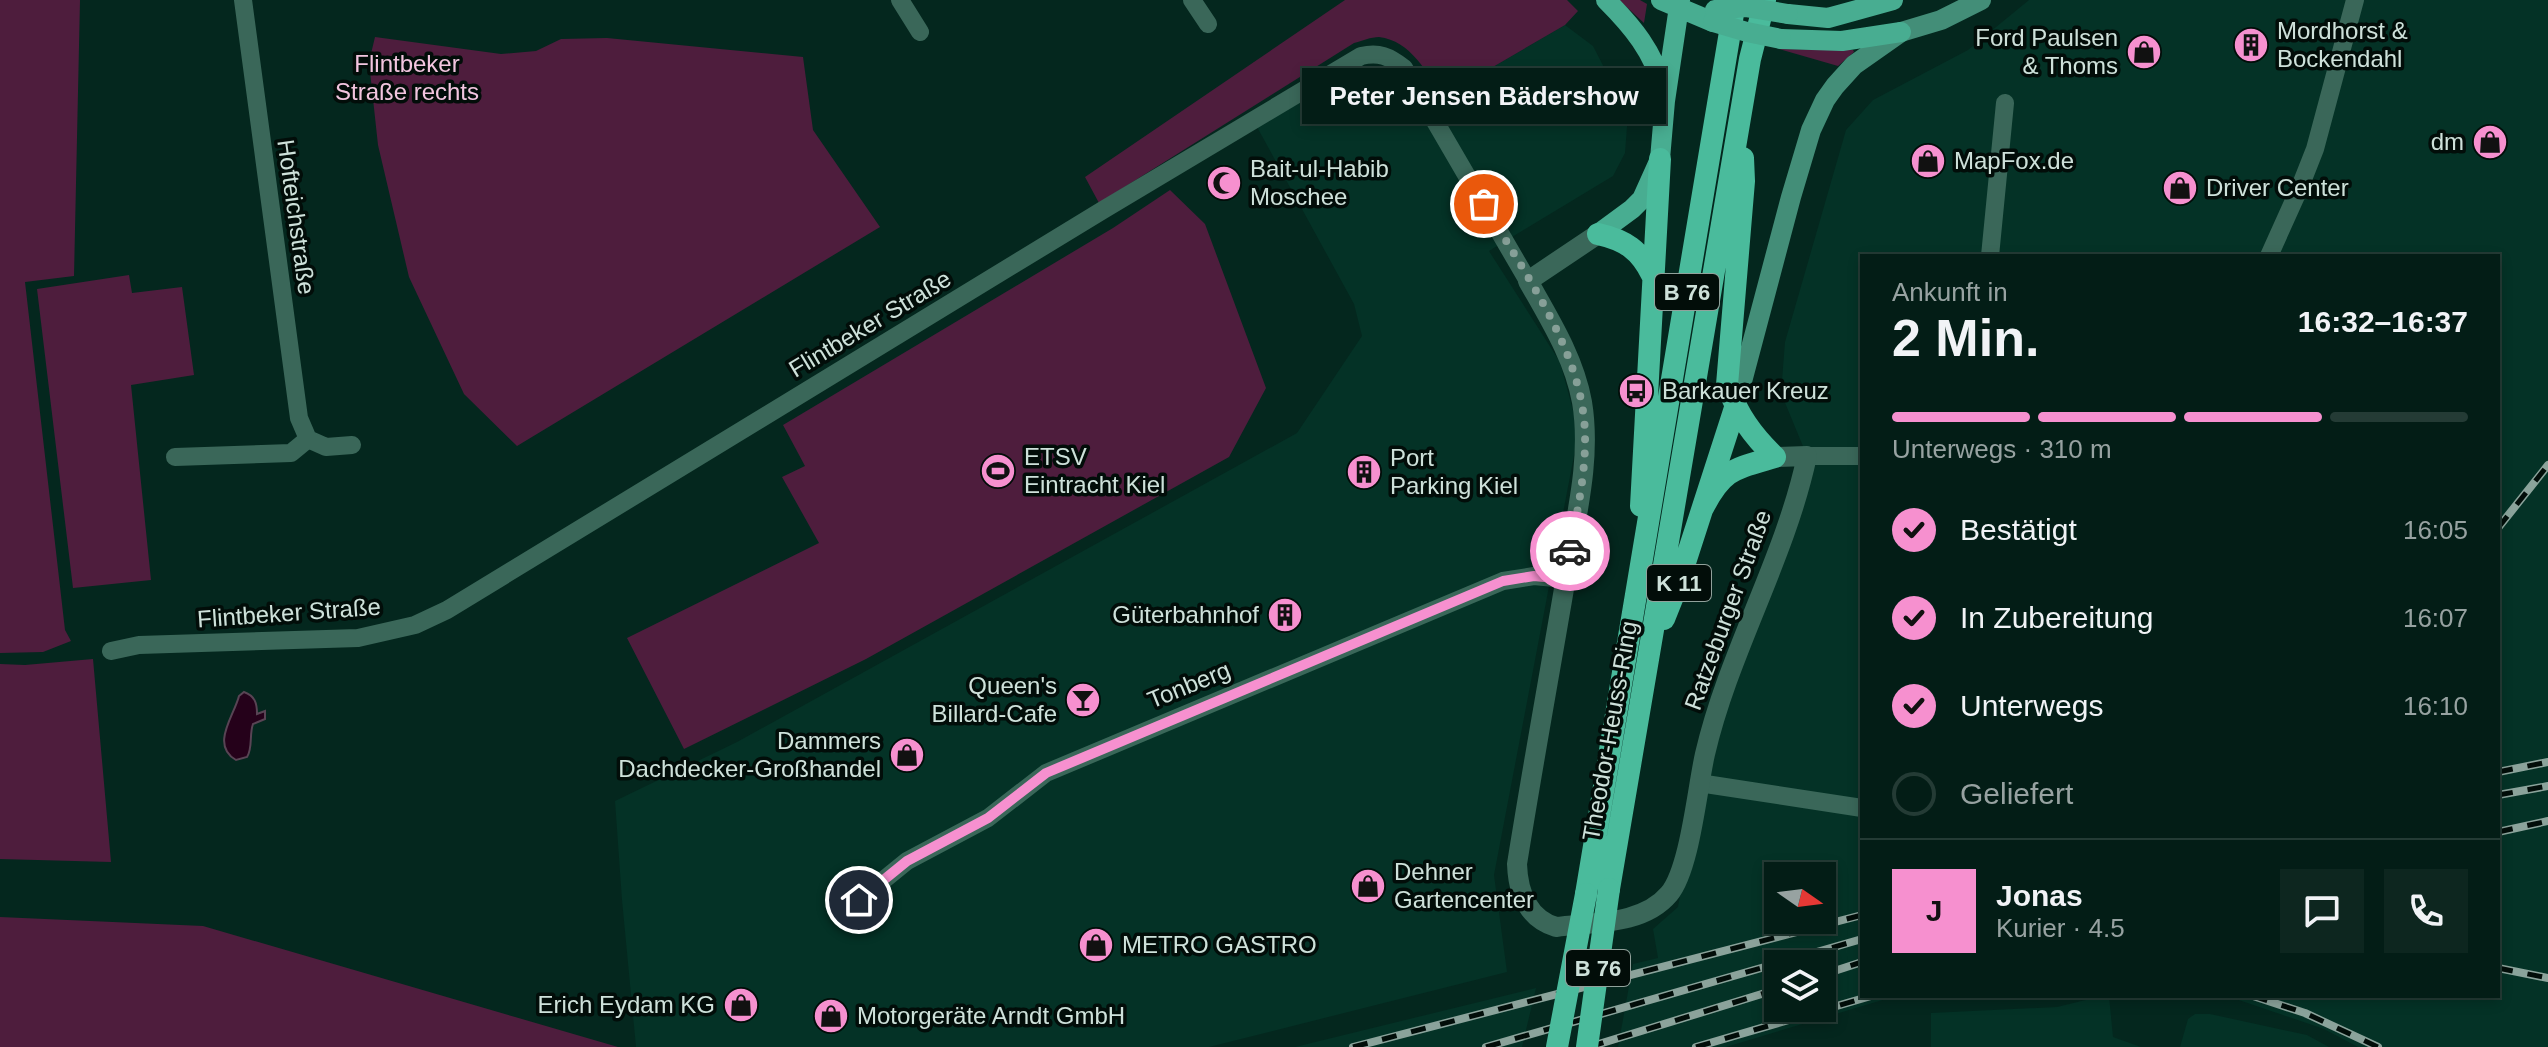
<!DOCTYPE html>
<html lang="de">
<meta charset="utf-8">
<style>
body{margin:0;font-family:Helvetica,sans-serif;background:#0d261f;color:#f1f3f6;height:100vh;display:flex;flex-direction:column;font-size:30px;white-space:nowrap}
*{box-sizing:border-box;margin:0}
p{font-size:26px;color:#97a2a1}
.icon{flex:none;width:44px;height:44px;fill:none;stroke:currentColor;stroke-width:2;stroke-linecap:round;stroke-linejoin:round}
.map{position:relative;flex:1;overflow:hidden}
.sheet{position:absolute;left:1860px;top:254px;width:640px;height:744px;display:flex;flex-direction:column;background:#031d16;border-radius:0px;box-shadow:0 4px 12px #0003,0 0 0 2px #243b35}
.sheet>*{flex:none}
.needle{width:52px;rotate:104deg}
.controls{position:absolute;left:1764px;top:862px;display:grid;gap:16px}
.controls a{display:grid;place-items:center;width:72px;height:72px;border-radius:0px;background:#031d16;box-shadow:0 4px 12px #0003,0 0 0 2px #243b35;font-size:40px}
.pin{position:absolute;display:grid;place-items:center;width:68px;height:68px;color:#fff;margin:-34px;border:4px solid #fff;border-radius:50%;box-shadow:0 2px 8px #0007}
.courier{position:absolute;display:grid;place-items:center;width:80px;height:80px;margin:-40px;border:6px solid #f690cf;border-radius:50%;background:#fff;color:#222;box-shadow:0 2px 10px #0007}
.bubble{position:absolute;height:56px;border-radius:0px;background:#031d16;box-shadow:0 4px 12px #0003,0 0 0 2px #243b35;font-size:26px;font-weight:600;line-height:56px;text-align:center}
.headline em{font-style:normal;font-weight:600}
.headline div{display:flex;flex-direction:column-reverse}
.headline{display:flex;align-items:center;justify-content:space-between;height:136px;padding:0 32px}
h1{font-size:52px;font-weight:600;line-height:60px}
.bar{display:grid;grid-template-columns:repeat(4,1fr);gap:12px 8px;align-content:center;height:96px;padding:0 32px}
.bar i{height:10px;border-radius:6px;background:#243b35}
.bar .on{background:#f690cf}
.bar p{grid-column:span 4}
.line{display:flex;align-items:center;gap:20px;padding:0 32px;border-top:2px solid #243b35}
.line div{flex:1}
.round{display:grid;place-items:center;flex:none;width:84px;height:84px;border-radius:0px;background:#0d261f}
ol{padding:0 32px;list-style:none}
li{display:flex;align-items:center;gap:24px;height:88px}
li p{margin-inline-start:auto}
li .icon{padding:8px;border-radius:50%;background:#f690cf;color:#111;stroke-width:4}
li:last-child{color:#97a2a1}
li i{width:44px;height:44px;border:4px solid #243b35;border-radius:50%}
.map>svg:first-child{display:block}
.built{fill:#043226;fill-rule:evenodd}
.green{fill:#4e1d3d}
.water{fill:#25011a;stroke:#584454;stroke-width:2}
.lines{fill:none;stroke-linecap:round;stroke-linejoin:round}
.minor{stroke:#3a6759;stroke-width:18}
.tertiary{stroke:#3a6759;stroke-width:20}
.secondary{stroke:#438e78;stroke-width:20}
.primary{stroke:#48ad91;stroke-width:20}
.trunk{stroke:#4abb9c;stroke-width:22}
.rail-casing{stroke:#8ba39b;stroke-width:8}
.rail{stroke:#020d09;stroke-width:5;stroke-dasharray:15;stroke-linecap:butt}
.primary-bridge{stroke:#48ad91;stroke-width:20}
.trunk-bridge{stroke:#4abb9c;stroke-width:22}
.done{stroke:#87a098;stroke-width:8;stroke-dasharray:0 14.4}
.route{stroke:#f690cf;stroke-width:10}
.labels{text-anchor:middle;stroke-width:7;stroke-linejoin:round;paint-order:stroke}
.shield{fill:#020d09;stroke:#91a19b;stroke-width:2}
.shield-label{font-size:22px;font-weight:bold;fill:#cee1da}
.poi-label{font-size:24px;fill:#cee1da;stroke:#020d09;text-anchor:start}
.park-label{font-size:24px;fill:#f2c5df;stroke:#020d09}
.street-label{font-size:24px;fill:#cee1da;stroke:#020d09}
</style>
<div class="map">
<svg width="2548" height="1047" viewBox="0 0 2548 1047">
<rect width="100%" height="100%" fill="#04271e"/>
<path class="built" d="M2029,0h519v1047h-190l-34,-18 -97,-33h271v-740h-636v740h44l-17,2 -163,49h-108l15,-83 25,-6 -5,-29 25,-22 27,-151 102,-300 -26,-63 4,-51 61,-212 27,-30 95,-50zM1778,876h44v44h-44zM1778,964h44v44h-44z
M1565,25l28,21 35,68 -3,39 -12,23 -124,75 71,111 14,52 2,31 -82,430 13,97 -298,75h-573l-14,-147 -7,-99 122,-59 560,-309 65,-97 -8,-32 -97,-177 106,-61 80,30z
M1536,988l-14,59h-227z
M2102,996h7l4,41 28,10h-210v-34l126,-6z
M2195,1014h15l97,21 22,12h-149l8,-28z"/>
<path class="green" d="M0,0h80l-6,276 -49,6 40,348 6,11 -28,11 -43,1z
M1345,0h222l11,11 -13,14 -122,71c-17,-24 -32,-55 -64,-59 -8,0 -17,4 -25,6l-255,160 -14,-26z
M1619,0h21l7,4 -3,19z
M375,37l126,17 35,-3 25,-12 46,-1 196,19 10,73 67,97 -363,219 -53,-52 -55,-117 -31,-132 -9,-83z
M1779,49l74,1 1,2 -16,14z
M1170,190l35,34 61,164 -37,69 -363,202 -182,90 -57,-111 192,-95 -37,-66 23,-11 -22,-41 330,-197z
M129,275l3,18 50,-6 12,88 -63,10 20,195 -78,8 -36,-299z
M93,659l18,203 -111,-3v-195l25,1z
M0,917l203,9 415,121h-618z"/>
<path class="water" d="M244,692c11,4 13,11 13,22l8,-3v8l-12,5c-4,11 0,24 -6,33l-11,3c-26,-15 -2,-44 3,-64z"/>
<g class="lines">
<path class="minor" d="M243,0l56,418 9,21 18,8 26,-2
M900,0l20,32
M1192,0l16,24
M1990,256l15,-153
M2269,256l31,-69 15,-38 40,-149
M1807,456h55
M175,457l116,-4 17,-14
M111,651l28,-6 219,-7 57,-13 32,-15 656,-400 258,-154c18,-4 28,0 43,12l124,213
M1699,783l163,25
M859,900l48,-39 81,-43 58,-45 457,-192 31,-5 31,3"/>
<path class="tertiary" d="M1598,234l-70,47c22,39 46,77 54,121 10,60 -8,122 -17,181 -16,94 -33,187 -48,281 1,28 10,54 39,63 38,-5 87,-2 113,-33 21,-25 28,-105 36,-140 24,-103 80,-195 102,-298l-32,1"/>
<path class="secondary" d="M1735,408l56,-211 20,-67 14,-30 10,-14 19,-21 47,-33 40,-12 40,-20"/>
<path class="primary" d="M1606,0c26,26 48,52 57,89
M1661,0l52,22
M1788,14l40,4 65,-18
M1781,39l61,2 59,-9
M1598,234l34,-25 10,-10 18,-40 5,-58 15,-101"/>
<path class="trunk" d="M1598,234c27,6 42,16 54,41
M1641,506l19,-347
M1703,508c20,-39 31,-39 72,-51 -23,-22 -37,-42 -48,-72l17,-204 -1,-23
M1664,619l14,-35 57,-176
M1609,889l141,-830 15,-59
M1586,894l148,-886"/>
<g class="rail-casing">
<path id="rail" d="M2498,528l50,-63
M2498,772l50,-10
M2498,795l50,-9
M2498,832l50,-11
M2498,968l50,10
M1822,975l40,-13
M2253,996l52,17 73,34
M1353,1047l509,-132
M1486,1047l376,-108
M1589,1047l189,-58
M1696,1047l175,-51"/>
</g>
<use href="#rail" class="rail"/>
<path class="primary-bridge" d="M1715,10l30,-3 43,7
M1713,22l34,10 34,7"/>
<path class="trunk-bridge" d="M1557,1047l29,-153
M1587,1047l22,-158"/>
</g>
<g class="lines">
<path class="done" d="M1484,204c40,69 99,148 101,230 1,39 -8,78 -15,117"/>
<path class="route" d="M859,900l48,-39 81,-43 58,-45 457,-192 31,-5 31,3 5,-28"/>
</g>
<defs>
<g id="building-disc" transform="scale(1.8)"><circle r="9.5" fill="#f690cf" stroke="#020d09"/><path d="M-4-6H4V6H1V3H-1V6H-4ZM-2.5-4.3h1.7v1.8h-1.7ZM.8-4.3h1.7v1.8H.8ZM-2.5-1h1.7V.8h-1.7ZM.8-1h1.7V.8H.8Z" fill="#111"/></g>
<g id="shop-disc" transform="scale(1.8)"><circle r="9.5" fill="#f690cf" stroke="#020d09"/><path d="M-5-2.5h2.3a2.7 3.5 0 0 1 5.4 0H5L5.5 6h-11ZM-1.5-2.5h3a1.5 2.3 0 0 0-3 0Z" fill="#111"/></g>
<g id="mosque-disc" transform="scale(1.8)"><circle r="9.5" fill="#f690cf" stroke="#020d09"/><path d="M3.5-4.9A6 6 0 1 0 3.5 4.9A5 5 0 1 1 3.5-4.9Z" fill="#111"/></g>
<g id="bus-disc" transform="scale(1.8)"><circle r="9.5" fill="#f690cf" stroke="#020d09"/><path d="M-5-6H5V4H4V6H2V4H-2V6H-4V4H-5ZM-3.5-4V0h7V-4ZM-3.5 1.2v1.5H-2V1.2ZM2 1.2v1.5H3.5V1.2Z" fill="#111"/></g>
<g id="stadium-disc" transform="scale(1.8)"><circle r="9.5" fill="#f690cf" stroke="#020d09"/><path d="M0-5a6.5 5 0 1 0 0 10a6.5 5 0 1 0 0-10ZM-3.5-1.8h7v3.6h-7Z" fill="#111"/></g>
<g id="bar-disc" transform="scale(1.8)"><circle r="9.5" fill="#f690cf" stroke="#020d09"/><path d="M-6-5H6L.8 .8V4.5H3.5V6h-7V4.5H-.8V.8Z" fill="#111"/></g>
</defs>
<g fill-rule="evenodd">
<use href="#building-disc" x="2251" y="45"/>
<use href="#shop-disc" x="2144" y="52"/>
<use href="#shop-disc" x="2490" y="142"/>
<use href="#shop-disc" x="1928" y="161"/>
<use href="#mosque-disc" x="1224" y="183"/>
<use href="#shop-disc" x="2180" y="188"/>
<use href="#bus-disc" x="1636" y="391"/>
<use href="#stadium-disc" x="998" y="471"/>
<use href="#building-disc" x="1364" y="472"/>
<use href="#building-disc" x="1285" y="615"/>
<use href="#bar-disc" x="1083" y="700"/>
<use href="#shop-disc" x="907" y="755"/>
<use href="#shop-disc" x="1368" y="886"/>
<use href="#shop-disc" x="1096" y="945"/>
<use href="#shop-disc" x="741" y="1005"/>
<use href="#shop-disc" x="831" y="1016"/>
</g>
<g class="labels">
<g class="shield">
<rect x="1655" y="274" width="64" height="36" rx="6"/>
<rect x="1647" y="565" width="64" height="36" rx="6"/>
<rect x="1566" y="950" width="64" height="36" rx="6"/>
</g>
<g class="shield-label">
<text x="1687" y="300">B 76</text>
<text x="1679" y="591">K 11</text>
<text x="1598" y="976">B 76</text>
</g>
<g class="poi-label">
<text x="2277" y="39">Mordhorst &amp;<tspan x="2277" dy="28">Bockendahl</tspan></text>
<text x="2118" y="46" text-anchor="end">Ford Paulsen<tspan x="2118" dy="28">&amp; Thoms</tspan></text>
<text x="2464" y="150" text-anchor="end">dm</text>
<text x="1954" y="169">MapFox.de</text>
<text x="1250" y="177">Bait-ul-Habib<tspan x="1250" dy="28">Moschee</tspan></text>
<text x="2206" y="196">Driver Center</text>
<text x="1662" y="399">Barkauer Kreuz</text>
<text x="1024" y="465">ETSV<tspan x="1024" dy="28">Eintracht Kiel</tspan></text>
<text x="1390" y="466">Port<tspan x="1390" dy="28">Parking Kiel</tspan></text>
<text x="1259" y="623" text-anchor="end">Güterbahnhof</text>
<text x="1057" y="694" text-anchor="end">Queen's<tspan x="1057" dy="28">Billard-Cafe</tspan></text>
<text x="881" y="749" text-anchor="end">Dammers<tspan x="881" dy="28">Dachdecker-Großhandel</tspan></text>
<text x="1394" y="880">Dehner<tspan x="1394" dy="28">Gartencenter</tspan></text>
<text x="1122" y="953">METRO GASTRO</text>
<text x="715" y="1013" text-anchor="end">Erich Eydam KG</text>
<text x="857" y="1024">Motorgeräte Arndt GmbH</text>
</g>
<g class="park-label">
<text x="407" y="72">Flintbeker<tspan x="407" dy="28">Straße rechts</tspan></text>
</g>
<g class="street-label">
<text transform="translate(296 217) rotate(82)" y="8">Hofteichstraße</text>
<text transform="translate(870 324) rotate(-31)" y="8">Flintbeker Straße</text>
<text transform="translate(1728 610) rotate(-70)" y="8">Ratzeburger Straße</text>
<text transform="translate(289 613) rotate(-4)" y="8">Flintbeker Straße</text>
<text transform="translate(1189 685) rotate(-22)" y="8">Tonberg</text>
<text transform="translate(1610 731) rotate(-80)" y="8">Theodor-Heuss-Ring</text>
</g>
</g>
</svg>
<div class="controls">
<a><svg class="needle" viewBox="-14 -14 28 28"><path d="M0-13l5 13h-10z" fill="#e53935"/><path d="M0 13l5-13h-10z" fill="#97a2a1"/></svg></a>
<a><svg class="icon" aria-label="layers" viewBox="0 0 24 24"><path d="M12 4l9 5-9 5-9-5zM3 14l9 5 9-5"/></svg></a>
</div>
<div class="pin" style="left:1484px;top:204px;background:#ea580c"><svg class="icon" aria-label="bag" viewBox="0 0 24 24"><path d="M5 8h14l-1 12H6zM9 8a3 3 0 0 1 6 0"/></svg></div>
<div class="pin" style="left:859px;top:900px;background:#1f2937"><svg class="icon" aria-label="home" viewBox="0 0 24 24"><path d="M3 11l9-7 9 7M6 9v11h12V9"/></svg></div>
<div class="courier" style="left:1570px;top:551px"><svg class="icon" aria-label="car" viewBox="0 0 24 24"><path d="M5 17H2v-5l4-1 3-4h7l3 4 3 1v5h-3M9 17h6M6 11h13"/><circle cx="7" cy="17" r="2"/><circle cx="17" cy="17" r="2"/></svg></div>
<div class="bubble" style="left:1302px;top:68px;width:364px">Peter Jensen Bädershow</div>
<section class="sheet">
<div class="headline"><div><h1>2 Min.</h1><p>Ankunft in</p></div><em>16:32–16:37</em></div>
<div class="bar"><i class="on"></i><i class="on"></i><i class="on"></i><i></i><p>Unterwegs · 310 m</p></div>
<ol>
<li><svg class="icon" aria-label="check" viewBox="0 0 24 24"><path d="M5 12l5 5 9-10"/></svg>Bestätigt<p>16:05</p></li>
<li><svg class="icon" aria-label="check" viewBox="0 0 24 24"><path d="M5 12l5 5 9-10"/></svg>In Zubereitung<p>16:07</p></li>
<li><svg class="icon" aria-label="check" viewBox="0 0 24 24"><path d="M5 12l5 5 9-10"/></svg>Unterwegs<p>16:10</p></li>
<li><i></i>Geliefert</li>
</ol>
<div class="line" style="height:144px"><b class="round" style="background:#f690cf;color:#111">J</b><div><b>Jonas</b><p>Kurier · 4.5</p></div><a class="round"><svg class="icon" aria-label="chat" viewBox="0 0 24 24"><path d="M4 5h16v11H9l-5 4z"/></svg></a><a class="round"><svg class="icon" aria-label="phone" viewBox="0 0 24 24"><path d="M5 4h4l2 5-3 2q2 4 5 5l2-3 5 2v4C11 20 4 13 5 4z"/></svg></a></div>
</section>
</div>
